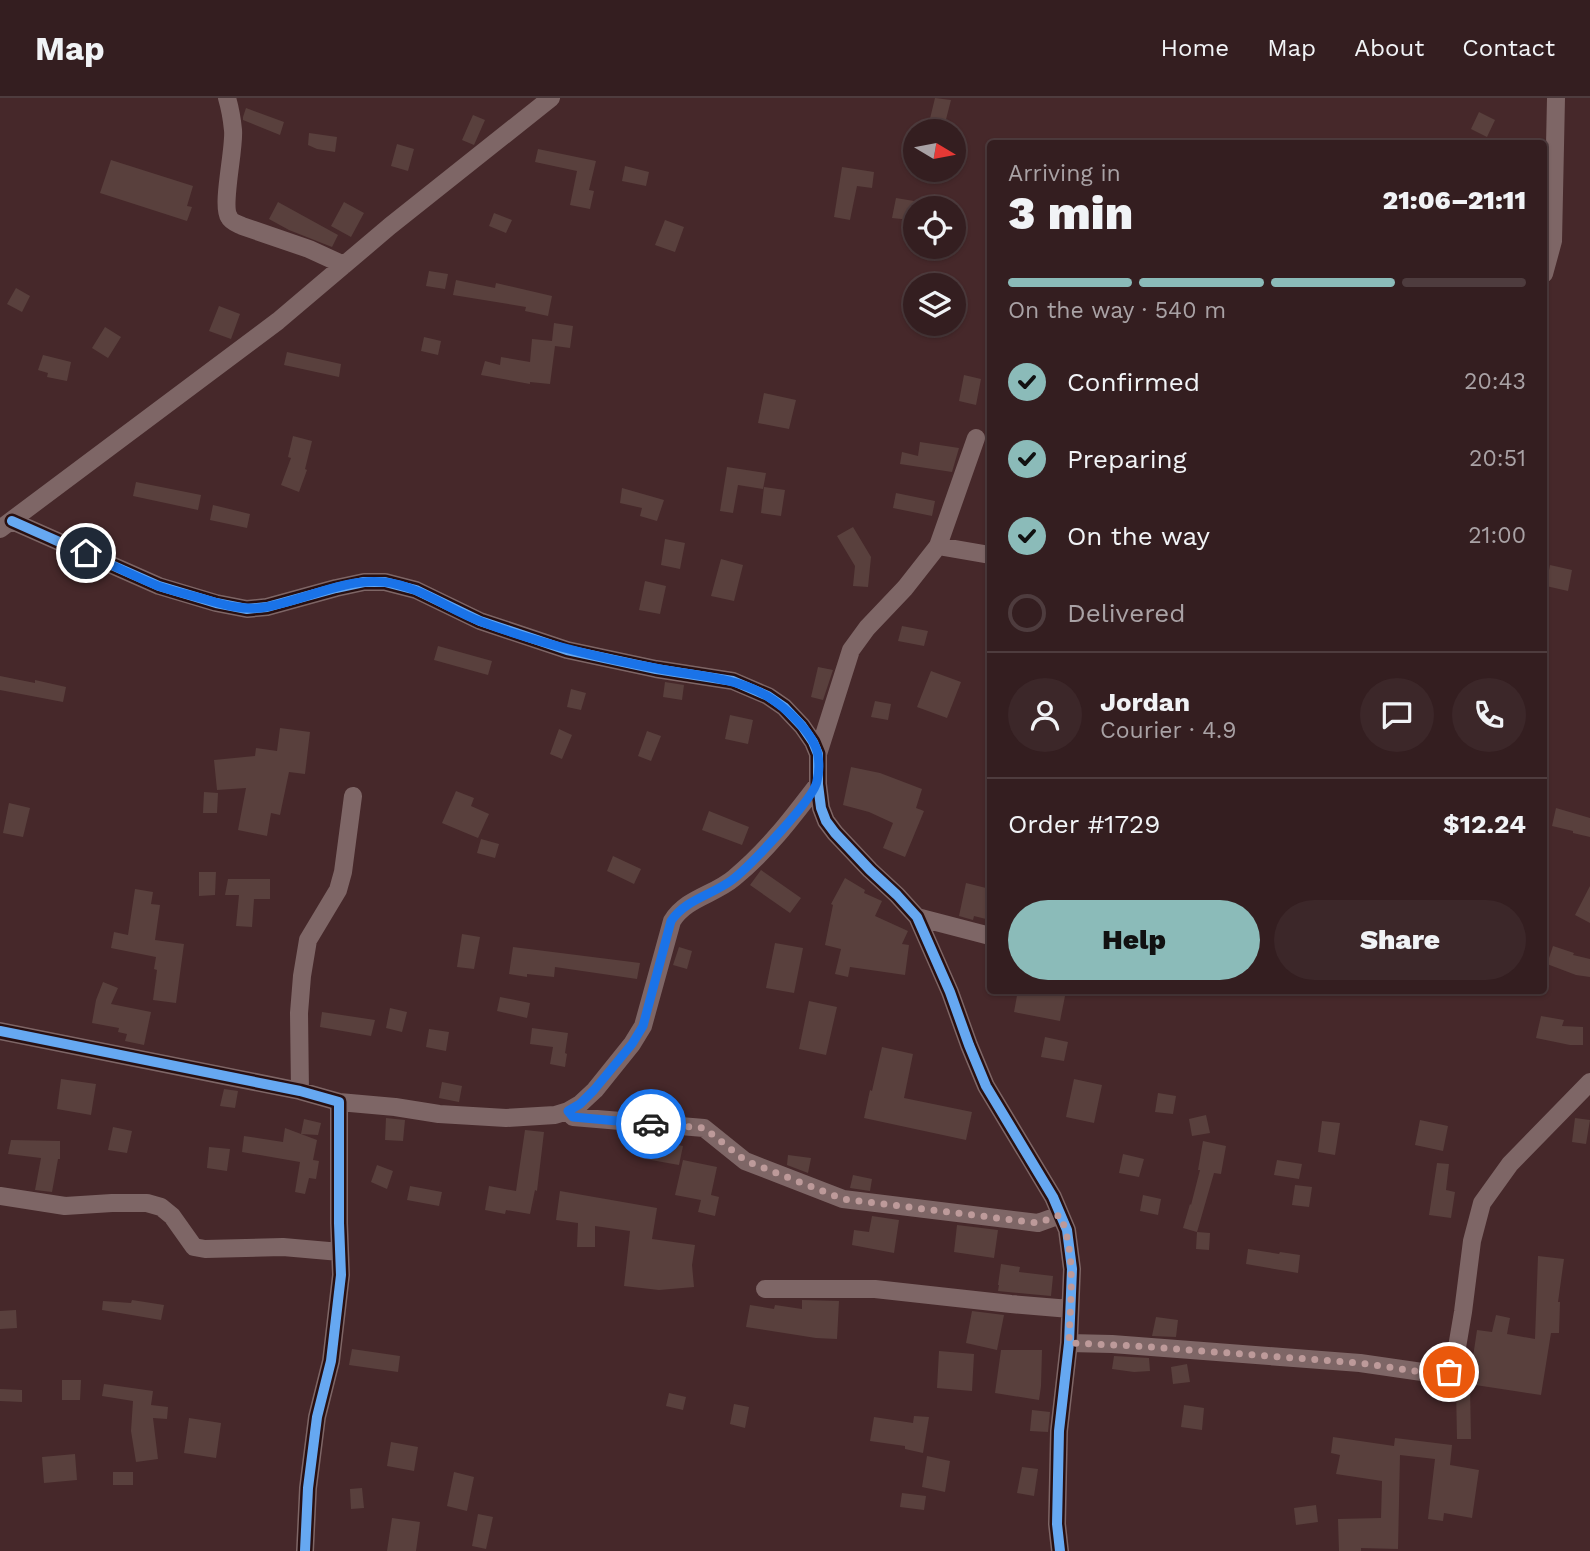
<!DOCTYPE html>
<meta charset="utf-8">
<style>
body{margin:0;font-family:"Work Sans",sans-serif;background:#3c2729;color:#f1f3f6;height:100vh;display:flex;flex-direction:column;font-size:26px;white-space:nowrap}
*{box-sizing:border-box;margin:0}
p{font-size:23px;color:#a9a2a5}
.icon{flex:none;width:38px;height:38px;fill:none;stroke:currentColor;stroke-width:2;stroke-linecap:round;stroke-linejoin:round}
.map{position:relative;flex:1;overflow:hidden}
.sheet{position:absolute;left:987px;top:42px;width:560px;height:854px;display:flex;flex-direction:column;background:#341e20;border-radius:7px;box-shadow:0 2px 5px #0004,0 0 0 2px #4e3c3e}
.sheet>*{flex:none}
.needle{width:46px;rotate:100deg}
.controls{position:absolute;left:903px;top:21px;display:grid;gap:14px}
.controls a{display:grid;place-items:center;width:63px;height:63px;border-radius:50%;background:#341e20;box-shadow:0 2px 5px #0004,0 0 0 2px #4e3c3e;font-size:35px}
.pin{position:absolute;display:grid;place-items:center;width:60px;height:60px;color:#fff;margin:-30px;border:4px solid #fff;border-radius:50%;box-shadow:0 2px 7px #0007}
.courier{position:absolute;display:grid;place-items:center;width:70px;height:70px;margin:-35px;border:5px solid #1a73e8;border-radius:50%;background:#fff;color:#222;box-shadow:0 2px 9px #0007}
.headline em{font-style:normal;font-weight:800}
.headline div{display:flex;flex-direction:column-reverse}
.headline{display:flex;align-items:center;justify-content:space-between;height:119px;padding:0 21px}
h1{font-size:46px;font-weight:800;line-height:52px}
.bar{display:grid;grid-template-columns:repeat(4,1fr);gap:10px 7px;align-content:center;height:84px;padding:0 21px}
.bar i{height:9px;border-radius:5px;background:#4e3c3e}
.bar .current{background:#8bbbb9}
.bar p{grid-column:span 4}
.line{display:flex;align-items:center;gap:18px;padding:0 21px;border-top:2px solid #4e3c3e}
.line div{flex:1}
.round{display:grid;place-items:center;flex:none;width:74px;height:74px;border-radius:37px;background:#3c2729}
ol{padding:0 21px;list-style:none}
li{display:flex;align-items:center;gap:21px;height:77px}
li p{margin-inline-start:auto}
li .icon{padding:7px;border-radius:50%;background:#8bbbb9;color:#111;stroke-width:4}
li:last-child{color:#a9a2a5}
li i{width:38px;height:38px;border:4px solid #4e3c3e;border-radius:50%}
.primary-button{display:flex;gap:14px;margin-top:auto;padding:14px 21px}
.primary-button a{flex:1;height:80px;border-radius:42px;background:#8bbbb9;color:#111;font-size:28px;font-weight:800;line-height:80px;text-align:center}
.primary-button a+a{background:#3c2729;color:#f1f3f6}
header{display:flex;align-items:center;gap:42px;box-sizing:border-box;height:98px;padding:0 35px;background:#341e20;border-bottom:2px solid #4e3c3e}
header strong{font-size:33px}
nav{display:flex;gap:38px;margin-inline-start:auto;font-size:24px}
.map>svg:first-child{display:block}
.building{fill:#59403d}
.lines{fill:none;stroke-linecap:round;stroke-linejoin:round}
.minor{stroke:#7e6666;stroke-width:18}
.cycleway-casing{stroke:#291011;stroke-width:15}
.cycleway{stroke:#66a8f1;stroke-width:10}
.done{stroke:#bd9a9a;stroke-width:7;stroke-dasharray:0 12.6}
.route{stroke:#1a73e8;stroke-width:9}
</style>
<header>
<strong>Map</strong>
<nav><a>Home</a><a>Map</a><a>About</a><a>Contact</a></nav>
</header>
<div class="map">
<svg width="1590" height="1453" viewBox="0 0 1590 1453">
<rect width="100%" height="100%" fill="#46282a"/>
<path class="building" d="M935,0l16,2 -8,31h-16z
M246,10l38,14 -4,13 -37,-15v-3z
M1479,14l16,8 -8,17 -16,-8z
M473,17l12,5 -11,25 -12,-5z
M309,35l28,4 -2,15 -18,-3 -9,-4z
M397,46l17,5 -6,22 -17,-5z
M538,51l58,12 -7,29 5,1 -4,18 -20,-4 7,-34 -42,-9z
M111,62l82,26 -6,20 5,1 -5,14 -87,-28z
M625,68l24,6 -3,14 -24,-5z
M842,69l32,5 -2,16 -15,-2 -7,34 -16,-3z
M896,100l18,3 -3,19 -19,-2z
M278,104l60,33 -6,12 -43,-17 -20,-11z
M344,104l20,11 -13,24 -20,-11z
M494,115l18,7 -6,13 -17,-7z
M665,122l19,7 -9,25 -20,-7z
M429,173l19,3 -3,15 -19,-3z
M456,182l39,8 1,-5 56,13 -4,20 -23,-5 1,-4 -73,-12z
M16,190l14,8 -8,16 -15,-8z
M219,208l21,8 -9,25 -22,-8z
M554,225l19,3 -3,22 -15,-2 -5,38 -20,-2v2l-49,-9 4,-14 15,4 1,-8 29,5 2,-23 20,2z
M105,229l16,10 -13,21 -16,-10z
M424,239l17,4 -3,14 -17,-4z
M287,254l54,12 -2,13 -55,-12z
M43,257l28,7 -4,19 -20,-4 1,-4 -10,-3z
M964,277l17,4 -5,26 -17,-4z
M764,295l32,7 -7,29 -31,-6z
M293,338l19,5 -7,28 2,1 -8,22 -18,-7 10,-27 -3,-1z
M920,344l39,6 -7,24 -52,-8 2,-12 16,4z
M727,369l39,6 -3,16 -25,-4 -5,28 -13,-2z
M136,384l65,13 -3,15 -65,-14z
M764,389l21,3 -4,26 -20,-3z
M622,390l42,12 -7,21 -17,-5 2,-8 -22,-5z
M896,395l39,8 -3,15 -39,-8z
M213,407l37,9 -3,14 -37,-8z
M853,429l18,30 -3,30 -15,-1 2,-20 -18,-30z
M665,441l20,4 -5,26 -19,-4z
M721,461l22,6 -9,36 -23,-5z
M1550,467l22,5 -4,21 -22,-5z
M645,483l21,5 -6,28 -21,-4z
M902,528l26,5 -4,15 -26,-5z
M438,548l54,15 -4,14 -54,-15z
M818,569l15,3 -10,30 -12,-3z
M931,573l30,11 -14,36 -30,-11z
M0,578l35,7v-3l31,7 -3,15 -63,-12z
M665,584l19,3 -2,15 -19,-3z
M571,591l15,4 -5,17 -14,-3z
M875,603l16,3 -3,16 -17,-3z
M730,617l23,5 -5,24 -23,-5z
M280,630l30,4 -5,42 -16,-2 -9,43 -9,-2 -4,23 -29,-6 8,-42 -29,2 -3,-30 41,-4 1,-8 21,3z
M559,631l13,6 -10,24 -12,-5z
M647,633l14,5 -10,25 -13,-5z
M851,669l29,6 42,16 -6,19 8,3 -19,46 -22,-9 10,-25 -24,-11 -26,-7z
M456,693l18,7 -3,8 18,8 -11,24 -36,-15z
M204,694l14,1 -1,20h-14z
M9,705l21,5 -7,29 -20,-4z
M1556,710l34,10v19l-17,-4v-2l-21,-5z
M709,713l40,16 -7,18 -40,-15z
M481,741l18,5 -4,14 -18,-5z
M613,758l28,13 -7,15 -27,-13z
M761,772l40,28 -11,15 -40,-28z
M199,774h17l-1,23 -16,1z
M845,780l20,12 -1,3 18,8 -7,15 33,15 -6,13 7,1 -4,30 -55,-8 -2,10 -13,-3 6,-25 -16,-4 8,-40 -2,-1z
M228,781h42v20h-16l-2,28 -16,-1 3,-31h-14z
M966,785l24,6v31l-16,-4 -1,4 -14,-4z
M1590,788v37l-15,-8z
M135,791l18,3 -2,12 9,1 -5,35 29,4 -8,59 -23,-3 4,-30 -3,-1 2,-12 -45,-9 3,-16 14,3z
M462,836l18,3 -6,32 -17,-2z
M775,845l28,5 -9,45 -28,-5z
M1553,848l21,7 -1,2 17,4v18l-14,-2 -29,-11z
M513,849l127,16 -3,16 -82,-12 -1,10 -27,-3v3l-18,-3z
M679,849l13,4 -5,18 -14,-4z
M103,884l15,6 -7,16 40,8 -7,33 -19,-4 2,-7 -9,-2 1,-4 -27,-5 4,-23z
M1018,892h37l-1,4 11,2 -5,25 -46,-9z
M500,899l30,6 -3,15 -30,-7z
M809,903l28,6 -11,48 -27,-6z
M390,910l17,4 -5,20 -16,-4z
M322,914l53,8 -4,16 -51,-9z
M1541,918l23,4 -2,6 21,1v18h-13l-34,-7z
M532,930l36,5 -3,20 2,1 -2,13 -15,-3 3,-17 -23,-3z
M429,931l20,3 -3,19 -20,-4z
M1045,939l23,5 -4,19 -23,-4z
M882,949l31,7 -9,44 68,14 -6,28 -102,-22 6,-28 2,1z
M61,981l35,5 -5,31 -34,-6z
M1074,981l28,6 -8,38 -28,-6z
M442,984l20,4 -3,16 -20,-4z
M224,991l14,2 -3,17 -15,-2z
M1158,995l18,3 -3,18 -18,-2z
M1206,1017l4,18 -18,3 -3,-17z
M386,1020l19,2 -2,21 -18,-1z
M1575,1020l15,2 -4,24 -14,-2z
M304,1021l17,4 -3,12 -17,-1 16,6 -4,20 6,1 -3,18 -7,-1 -4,16 -10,-2 5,-30 -58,-10 2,-16 39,6 2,-14 16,6z
M1420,1022l28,6 -5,25 -28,-6z
M1322,1023l18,2 -5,32 -17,-3z
M113,1029l19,4 -5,22 -19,-3z
M525,1032l19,2 -7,59 -2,-1 -5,24 -24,-4 -1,4 -20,-4 4,-24 27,5z
M644,1040l39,8 -4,19 -39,-7z
M11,1042l49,1v18h-2l-6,33 -17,-2 6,-32 -33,-4z
M1203,1043l23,5 -5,28 -7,-1 -17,59 13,1 -1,17 -13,-1 1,-17 -14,-4 7,-24 1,1 9,-35h-2z
M209,1049l21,2 -3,22 -20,-3z
M1123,1056l21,5 -5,18 -20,-4z
M788,1057l23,3 -3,15 -21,-8z
M683,1062l34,7 -6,28 8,2 -4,19 -17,-4 3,-12 -26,-5z
M1277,1062l25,4 -3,15 -25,-4z
M1437,1065l12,1 -3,26 9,2 -4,26 -22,-3z
M377,1067l16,6 -6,18 -16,-7z
M853,1077l19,4 -2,12 -20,-3z
M1295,1087l17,2 -3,20 -17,-2z
M410,1088l32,6 -3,14 -32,-6z
M560,1093l97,17 -5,31 43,6 -3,20 2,22 -35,3 -35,-4 6,-55 -35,-5v21h-18l1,-24 -22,-3z
M1143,1097l18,4 -3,16 -18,-4z
M872,1118l27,4 -5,33 -42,-8 2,-15 15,2z
M957,1127l41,5 -4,28 -40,-6z
M1248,1151l31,5 1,-2 20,3 -2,18 -52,-9z
M1538,1158l26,3 -6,43h2l-1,31h-8l-10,62 -72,-11 8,-54 15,2 4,-17 14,3 -3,16 28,5z
M1001,1166l19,3 -1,5 34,4 -2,20 -53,-5 1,-6h-1z
M132,1202l32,5 -3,15 -59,-10 1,-9 28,2z
M802,1202l37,1 -2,38 -21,-1 -70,-11 4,-22 24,4 1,-4 27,4z
M16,1212l1,18 -17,1v-18z
M972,1213l32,4 -7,35 -31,-7z
M1156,1219l22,3 -2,17 -24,-1z
M352,1251l48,7 -2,16 -49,-7z
M1001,1252h41l-1,36 -2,14 -44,-7z
M939,1253l35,3 -2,37 -35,-3z
M1114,1258l35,2 1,13 -16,1 -22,-3z
M1187,1266l3,18 -17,2 -2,-17z
M62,1282h19l-1,20h-18z
M104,1286l49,7 -2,14 17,2 -1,12 -14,-1 5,41 -22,3 -5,-31 2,-30 -31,-5z
M1456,1289h14l1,52h-14z
M0,1291l22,1v12l-22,-1z
M669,1295l17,4 -3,13 -17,-4z
M734,1306l15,3 -4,21 -15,-4z
M1184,1307l20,3 -2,22 -21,-3z
M1032,1312l18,2 -2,20 -18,-1z
M914,1318l15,1 -6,36 -18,-4v-3l-35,-5 4,-24 39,6z
M189,1320l32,5 -5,35 -32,-5z
M1333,1339l61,9 1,-8 57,7 -2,20 29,5 -7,48 -28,-5 -1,8 -15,-2 7,-60 -35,-4 -2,94 -37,-1v3h-22l-1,-32 43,-1 1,-37 -46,-7 4,-19 -9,-2z
M391,1344l27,5 -4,24 -27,-5z
M75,1356l2,26 -33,3 -2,-26z
M927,1358l23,5 -5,31 -23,-5z
M1022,1369l16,2 -4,27 -17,-3z
M113,1374h20v13h-20z
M454,1374l20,5 -7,34 -20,-5z
M362,1390l2,20 -13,1 -1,-20z
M902,1395l24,3 -2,14 -24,-3z
M1316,1407l2,17 -22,3 -2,-17z
M478,1416l15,3 -7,32 -14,-3z
M392,1420l28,4 -4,29h-29z"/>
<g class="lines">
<path class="minor" d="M227,0c3,10 5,22 6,32 2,18 -12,75 -4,87 2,5 9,7 13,9l67,23 35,16
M1544,176l9,-33 3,-143
M12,423l147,65 57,17 31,6 20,-2 69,-19 28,-6h21l31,8 64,31 87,29 89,19 77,12 35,15 16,11 18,19 11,16 5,12v30l3,24 5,13 9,12 35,37 27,25 20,22 33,75 19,53 17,41 67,111 14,33 5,39 -3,74 -10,88 -2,93 3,27
M0,431l278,-208 112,-95 161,-128
M938,448l52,9
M818,656l33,-104 16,-22 38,-40 33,-42 38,-108
M917,819l73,19
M0,933l300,60 39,11v121l2,52 -10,86 -14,56 -9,71 -3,63
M300,993l-1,-78 3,-37 6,-36 30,-50 5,-18 10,-76
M339,1004l56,5 44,7 67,4 49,-3 13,-4 12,-7 15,-14 37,-46 11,-18 29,-105c14,-23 42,-26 62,-43 33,-27 58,-60 84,-94
M568,1013l5,6 131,11 41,33 98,38 195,24 22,-8
M0,1098l65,10 47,-3h35l14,4 11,9 22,31 11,2 78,-2 57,5
M765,1191h110l136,15 59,5
M1069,1245l43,1 248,19 69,10 14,1 6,-2 5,-7 9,-53 9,-71 10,-38 28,-39 80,-82"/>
<g class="cycleway-casing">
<path id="cycleway" d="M12,423l147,65 57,17 31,6 20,-2 69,-19 28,-6h21l31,8 64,31 87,29 89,19 77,12 35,15 16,11 18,19 11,16 5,12v30l3,24 5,13 9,12 35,37 27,25 20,22 33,75 19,53 17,41 67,111 14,33 5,39 -3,74 -10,88 -2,93 3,27
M0,933l300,60 39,11v121l2,52 -10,86 -14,56 -9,71 -3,63"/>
</g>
<use href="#cycleway" class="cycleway"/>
</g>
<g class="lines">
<path class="done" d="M651,1026l53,4 42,33 97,38 195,24 22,-8c17,40 10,85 9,128l68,3 223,17 69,10 14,1 6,-2"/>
<path class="route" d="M86,455c24,11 48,23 72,33 15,5 31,9 46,13 20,6 41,12 62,8 39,-7 78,-29 118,-25 36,4 65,28 98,40 56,21 114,35 173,46 38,8 78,8 112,28 18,11 47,37 51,59 1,7 1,19 -1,26 -2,17 -69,87 -85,99 -20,15 -46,19 -61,41l-28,105 -11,18 -38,46 -14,14 -12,7 5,6 78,7"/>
</g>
</svg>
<div class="controls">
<a><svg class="needle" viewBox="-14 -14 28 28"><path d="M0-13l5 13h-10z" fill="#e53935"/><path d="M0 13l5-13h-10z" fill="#a9a2a5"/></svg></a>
<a><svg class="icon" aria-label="locate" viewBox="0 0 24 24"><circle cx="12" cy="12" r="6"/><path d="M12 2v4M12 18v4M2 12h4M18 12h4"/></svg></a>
<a><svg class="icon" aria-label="layers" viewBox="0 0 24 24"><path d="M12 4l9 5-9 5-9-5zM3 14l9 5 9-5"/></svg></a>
</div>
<div class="pin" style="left:1449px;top:1274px;background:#ea580c"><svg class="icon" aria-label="bag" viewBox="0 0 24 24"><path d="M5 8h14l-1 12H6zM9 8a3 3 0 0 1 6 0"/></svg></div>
<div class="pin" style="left:86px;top:455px;background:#1f2937"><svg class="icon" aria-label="home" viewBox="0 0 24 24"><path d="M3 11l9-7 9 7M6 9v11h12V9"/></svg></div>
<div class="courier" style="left:651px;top:1026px"><svg class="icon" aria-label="car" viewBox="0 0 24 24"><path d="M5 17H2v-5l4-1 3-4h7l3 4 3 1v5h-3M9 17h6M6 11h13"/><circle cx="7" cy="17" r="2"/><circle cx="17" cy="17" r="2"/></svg></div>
<section class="sheet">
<div class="headline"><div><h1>3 min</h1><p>Arriving in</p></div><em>21:06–21:11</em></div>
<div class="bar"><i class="current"></i><i class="current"></i><i class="current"></i><i></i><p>On the way · 540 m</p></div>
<ol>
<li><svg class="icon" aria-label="check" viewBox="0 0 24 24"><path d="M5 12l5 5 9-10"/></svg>Confirmed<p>20:43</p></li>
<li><svg class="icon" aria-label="check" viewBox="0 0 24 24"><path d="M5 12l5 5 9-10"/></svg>Preparing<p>20:51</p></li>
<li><svg class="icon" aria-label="check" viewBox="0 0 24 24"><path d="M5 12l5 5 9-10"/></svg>On the way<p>21:00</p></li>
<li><i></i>Delivered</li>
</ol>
<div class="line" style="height:126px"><a class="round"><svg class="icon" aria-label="person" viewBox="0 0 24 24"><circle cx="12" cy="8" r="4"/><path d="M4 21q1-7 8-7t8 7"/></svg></a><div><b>Jordan</b><p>Courier · 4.9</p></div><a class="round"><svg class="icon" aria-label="chat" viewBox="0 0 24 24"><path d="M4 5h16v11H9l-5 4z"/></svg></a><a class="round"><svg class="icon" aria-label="phone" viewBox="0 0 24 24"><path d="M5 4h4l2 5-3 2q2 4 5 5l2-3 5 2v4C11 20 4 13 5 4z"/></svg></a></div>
<div class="line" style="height:91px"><div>Order #1729</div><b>$12.24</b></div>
<div class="primary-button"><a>Help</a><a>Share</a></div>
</section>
</div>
